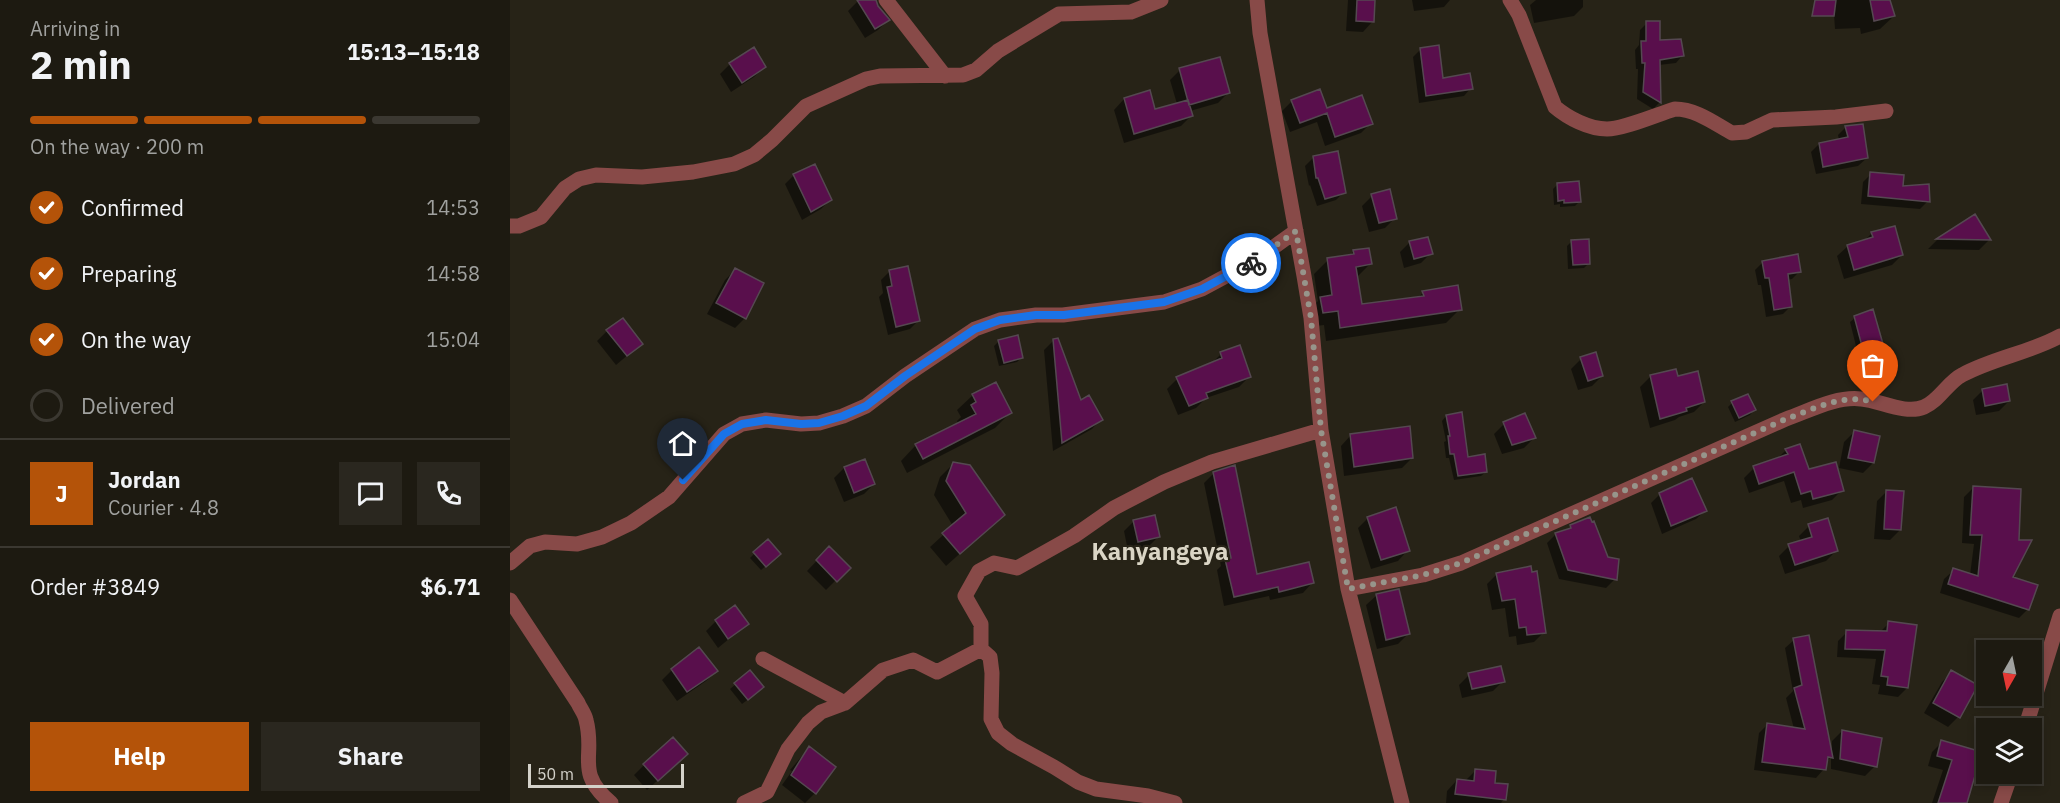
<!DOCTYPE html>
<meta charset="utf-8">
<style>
body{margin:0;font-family:"IBM Plex Sans",sans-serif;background:#2a271f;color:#f1f3f6;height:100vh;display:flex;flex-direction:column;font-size:22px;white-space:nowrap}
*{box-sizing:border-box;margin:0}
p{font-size:20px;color:#a0a19f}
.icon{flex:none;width:33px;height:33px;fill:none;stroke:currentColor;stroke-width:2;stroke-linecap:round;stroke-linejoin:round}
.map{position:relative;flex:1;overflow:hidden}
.side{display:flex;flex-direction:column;background:#1d1a11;width:510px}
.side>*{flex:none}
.needle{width:39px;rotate:189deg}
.buttons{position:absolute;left:1466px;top:640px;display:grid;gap:12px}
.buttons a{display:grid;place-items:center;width:66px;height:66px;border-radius:0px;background:#1d1a11;box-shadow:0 3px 9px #0003,0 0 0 2px #3b3831;font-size:30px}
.scale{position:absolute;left:18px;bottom:15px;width:156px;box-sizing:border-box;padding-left:6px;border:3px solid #d4d2ca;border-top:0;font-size:16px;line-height:21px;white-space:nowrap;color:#d4d2ca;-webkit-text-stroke:4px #272317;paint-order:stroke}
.pin{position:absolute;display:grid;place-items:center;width:51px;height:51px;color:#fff;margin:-62px -26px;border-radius:50% 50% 50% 0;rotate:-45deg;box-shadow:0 0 6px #0007}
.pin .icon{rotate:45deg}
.courier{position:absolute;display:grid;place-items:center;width:60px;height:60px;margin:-30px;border:4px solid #1a73e8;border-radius:50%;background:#fff;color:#222;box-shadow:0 2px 8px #0007}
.overview em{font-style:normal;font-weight:800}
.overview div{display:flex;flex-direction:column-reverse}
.overview{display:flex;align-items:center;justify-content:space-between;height:102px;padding:0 30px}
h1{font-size:39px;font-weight:800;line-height:45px}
.bar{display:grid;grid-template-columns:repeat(4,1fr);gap:9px 6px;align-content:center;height:72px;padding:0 30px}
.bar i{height:8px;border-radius:4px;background:#3b3831}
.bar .on{background:#b45309}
.bar p{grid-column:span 4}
.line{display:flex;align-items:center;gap:15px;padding:0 30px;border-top:2px solid #3b3831}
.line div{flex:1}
.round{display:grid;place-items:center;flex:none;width:63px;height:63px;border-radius:0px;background:#2a271f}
ol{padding:0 30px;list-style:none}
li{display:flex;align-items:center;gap:18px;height:66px}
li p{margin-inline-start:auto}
li .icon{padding:6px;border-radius:50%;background:#b45309;color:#fff;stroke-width:4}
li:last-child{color:#a0a19f}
li i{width:33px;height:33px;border:3px solid #3b3831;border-radius:50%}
.primary-button{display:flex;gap:12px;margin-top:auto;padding:12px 30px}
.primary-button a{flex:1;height:69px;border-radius:0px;background:#b45309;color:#fff;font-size:24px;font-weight:800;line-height:69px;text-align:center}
.primary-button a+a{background:#2a271f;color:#f1f3f6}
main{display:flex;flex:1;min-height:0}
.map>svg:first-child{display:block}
.shadow{fill:#0007}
.building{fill:#590f4c;stroke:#554851;stroke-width:1.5}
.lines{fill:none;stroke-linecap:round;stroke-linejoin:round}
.minor{stroke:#884a48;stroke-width:15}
.done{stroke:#97958b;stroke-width:6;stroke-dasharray:0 10.8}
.route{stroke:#1a73e8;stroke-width:8}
.labels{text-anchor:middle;stroke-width:4.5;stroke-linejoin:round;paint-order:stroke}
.quarter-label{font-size:24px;font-weight:bold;fill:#dad5c5;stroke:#272317}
</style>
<main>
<section class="side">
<div class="overview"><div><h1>2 min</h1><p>Arriving in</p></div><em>15:13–15:18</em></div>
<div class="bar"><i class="on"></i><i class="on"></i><i class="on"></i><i></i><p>On the way · 200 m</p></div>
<ol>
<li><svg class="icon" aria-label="check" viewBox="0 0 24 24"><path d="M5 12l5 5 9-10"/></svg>Confirmed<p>14:53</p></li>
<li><svg class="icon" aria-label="check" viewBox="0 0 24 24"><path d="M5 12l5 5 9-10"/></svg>Preparing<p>14:58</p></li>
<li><svg class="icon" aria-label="check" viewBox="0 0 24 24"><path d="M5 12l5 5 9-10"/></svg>On the way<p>15:04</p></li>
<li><i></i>Delivered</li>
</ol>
<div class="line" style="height:108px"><b class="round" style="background:#b45309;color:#fff">J</b><div><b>Jordan</b><p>Courier · 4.8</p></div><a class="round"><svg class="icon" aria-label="chat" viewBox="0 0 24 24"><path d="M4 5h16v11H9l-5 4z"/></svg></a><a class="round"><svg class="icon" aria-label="phone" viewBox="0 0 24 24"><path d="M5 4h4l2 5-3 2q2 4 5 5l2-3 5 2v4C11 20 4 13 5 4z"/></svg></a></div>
<div class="line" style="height:78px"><div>Order #3849</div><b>$6.71</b></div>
<div class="primary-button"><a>Help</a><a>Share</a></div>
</section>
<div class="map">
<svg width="1550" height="803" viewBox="0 0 1550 803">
<rect width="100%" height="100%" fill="#272317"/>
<path class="shadow" d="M349,0h16l2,6 11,14 -10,10 -13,8 -17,-27z
M838,0h26l-1,21 -10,11 -17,-1z
M902,0h38l-6,7 -30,4z
M1026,0h47v7l-9,9 -40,7 -4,-18z
M1323,0h56l5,16 -14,13 -19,5 -1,-6 -25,1z
M1137,23l12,19 23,14 -6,7 -17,2 1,37 -7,7 -16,-10 1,-30h-2l-1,-19 4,-5 1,-15z
M911,49l21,31 29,8 -7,8 -45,7 -6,-46z
M220,64l34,3 -10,10 -23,15 -11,-18z
M670,70l48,23 -10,10 -28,8 1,5 -10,10 -57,17 -10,-33 10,-11 25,-7 5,19 23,-7 -7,-24z
M782,101l34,9 45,13 -10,10 -36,13 -8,-24 -27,10 -8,-21z
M1336,127l21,31 -9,8 -42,8 -5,-22 8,-8 20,-4 -1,-5z
M803,158l31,34 -8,8 -19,6 -7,-21 -1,1 -4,-20z
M1361,174l57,27 -8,8 -59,-5 2,-22z
M284,175l36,25 -9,9 -19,11 -17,-36z
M1047,185l22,17 -4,4 -15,1v-3l-6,1 -1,-16z
M862,196l23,22 -10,10 -16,4 -7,-26z
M1464,216l15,24 -10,10 -51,-1 9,-9z
M1362,233l30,22 -10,10 -48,14 -7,-23 11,-10 16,-5z
M1062,241l17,22 -5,5 -16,1 -1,-23z
M900,242l21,11 -10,10 -17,5 -4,-16z
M843,252l17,12 -14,14 4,28 57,-8 6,-5 37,16 -14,14 -120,18 -2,-16 -15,2 -2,-15 11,-11 -4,-27 14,-14 21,-4z
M1253,262l37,9 -8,8 -5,1 4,26 -8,8 -17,3 -5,-32h-3l-3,-15z
M396,268l12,53 -8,8 -22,6 -9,-38 4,-4 -2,-13 8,-8z
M225,270l10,48 -10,10 -28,-14 18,-34z
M1345,318l26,26 -4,4 -19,6 -8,-32z
M97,331l34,13 -25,21 -19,-24z
M544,340l26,62 21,17 -9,10 -39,22 -9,-101z
M489,341l23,16 -5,5 -18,4 -5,-20z
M711,354l28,23 -10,10 -33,11 -10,10 -18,7 -11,-26 10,-10 34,-15z
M1071,359l21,17 -10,10 -14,4 -7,-21z
M1165,371l2,7 27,24 -10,10 -15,5 -4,3 -25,8 -10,-41 10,-10z
M485,384l15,29 -15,15 -88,45 -6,-12 15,-16 42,-21 -1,-3 4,-4 -4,-7 16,-15z
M1473,390l26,11 -10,10 -23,4 -3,-15z
M1222,403l22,7 -4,5 -15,7 -7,-15z
M1015,415l9,23 -10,10 -22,6 -8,-20 10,-10z
M936,416l21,42 19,14 -5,4 -27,4 -5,-22h-3l-2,-16 2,-1 -4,-20z
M1344,432l19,31 -10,10 -24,-5 5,-26z
M841,435l61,23 -10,10 -58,8 -3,-30z
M1276,450l22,21 34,19 -10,10 -29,8 -2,-8 -10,3 -7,-22 -35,12 -5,-15 10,-10 22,-8z
M444,463l49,52 -57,51 -16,-19 23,-21 -19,-31 6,-18z
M334,468l30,16 -10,10 -20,8 -10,-24z
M704,473l42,103 56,7 -9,10 -33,7 -1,-4 -45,10 -7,-36 4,-4 -17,-83z
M1463,488l38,90 17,31 -9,9 -79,-25 4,-14 10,-9 16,5 4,-31 -12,-1 2,-46z
M1377,491l13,39 -10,10 -16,-1 3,-38z
M1150,494l45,17 -9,8 -34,15 -11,-31z
M858,518l40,32 -10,11 -27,8 -13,-41z
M624,521l24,16 -10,10 -20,4 -4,-20z
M1299,526l27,25 -10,10 -41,13 -6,-18 10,-10 12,-4 -2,-6z
M1061,527l44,52 -9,9 -47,-9 -12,-36 9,-9 11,-4z
M257,541l7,18 -13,11 -11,-12z
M319,548l19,20 -22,22 -19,-19z
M987,574l47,58 -10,10 -17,3 -1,-9 -7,1 -4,-29 -13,2 -5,-26z
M867,595l31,39 -10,10 -21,5 -11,-44z
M206,621l31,3 -29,24 -12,-17z
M1379,623l18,65 -9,9 -20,-3 2,-9 -8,-1 4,-25 -39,-2 1,-16 9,-9h33z
M1284,640l38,112v-11l10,-10 33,35 -10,10 -34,-7v-12l-6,6 -1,6 -8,9 -62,-8 5,-37 8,-8 27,4 -8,-31 7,-7 -8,-43z
M162,670l44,1 -10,10 -29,20 -15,-21z
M240,672l8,20 -16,12 -12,-15z
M1442,672l24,14 -18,31 -10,10 -24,-14 18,-31z
M959,675l34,6 -10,10 -31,7 -3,-13z
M1432,742l39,11 -15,50h-34l11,-33 -15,-4 4,-14z
M299,748l6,45 -10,10 -23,-18 10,-14 -2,-1z
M166,764l-29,26 -13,-15 10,-10z
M966,770l17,14 11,15 -3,4h-55l1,-12 10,-11h9z"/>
<path class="building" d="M347,0h19l2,6 12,14 -15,9z
M847,0h18l-1,22 -18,-1z
M1305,0h21l-2,16h-22z
M1360,0h20l5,16 -21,5z
M1136,21h14v19l21,-1 3,17 -24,4 1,43 -18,-11 2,-29h-3l-1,-22h5z
M929,45l4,33 27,-5 3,16 -47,7 -6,-48z
M244,47l12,20 -24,16 -13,-20z
M710,57l10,36 -41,12 -10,-37z
M810,89l7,19 35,-13 11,29 -38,13 -8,-24 -27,10 -9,-23z
M640,90l5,19 33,-9 5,16 -59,18 -10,-36z
M1353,124l5,34 -45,9 -4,-24 29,-6 -3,-11z
M828,151l8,42 -21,6 -7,-21h-2l-3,-22z
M305,164l17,36 -21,12 -18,-38z
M1360,172l34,3 -1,11 26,-2 1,18 -62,-6z
M1069,181l2,21 -17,1v-3l-6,1 -1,-18z
M880,189l7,30 -18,4 -8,-29z
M1465,214l16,26 -55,-1z
M1385,226l8,29 -49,15 -7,-25 26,-8 -2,-5z
M918,237l5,17 -19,5 -5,-18z
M1079,239l1,25 -17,1 -2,-25z
M859,248l3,16 -16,3 6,37 62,-8 -2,-5 36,-6 4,25 -122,18 -2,-17 -15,2 -3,-16 12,-2 -5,-37 27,-4 -1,-4z
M1288,254l3,18 -13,2 4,33 -18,3 -5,-32h-4l-3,-17z
M398,266l12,55 -24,6 -9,-40 5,-1 -3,-16z
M225,268l29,15 -18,36 -30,-16z
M1363,309l10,35 -20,6 -9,-34z
M113,318l20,26 -16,12 -21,-26z
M508,335l5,23 -19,5 -6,-23z
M548,338l23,62 8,-5 14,25 -41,23 -9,-104z
M730,345l11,32 -45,16 2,5 -19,8 -13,-29 46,-19 -2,-6z
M1086,352l7,24 -15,5 -8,-24z
M1166,369l2,7 20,-5 7,31 -19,6 1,3 -27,8 -10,-44z
M486,382l16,31 -89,46 -8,-15 61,-30 -5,-9 5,-3 -4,-8z
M1497,384l3,17 -25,5 -3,-17z
M1238,394l8,16 -17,8 -8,-17z
M952,412l6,45 17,-3 2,18 -29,4 -4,-22h-4l-2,-18h2l-4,-21z
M1015,413l11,25 -24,7 -9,-23z
M900,426l3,32 -59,9 -4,-33z
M1344,430l26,6 -6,27 -26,-5z
M1290,444l9,25 27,-7 8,29 -31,8 -2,-8 -10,3 -7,-22 -35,12 -6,-18 35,-12 -3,-5z
M355,459l10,25 -21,9 -10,-26z
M443,462l17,3 35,50 -45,39 -18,-21 24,-20 -20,-32z
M725,465l22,109 52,-12 5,21 -35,9 -1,-5 -44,10 -9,-38 6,-1 -18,-86z
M1182,478l15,33 -36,15 -12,-33z
M1463,486l48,3 -2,51h13l-19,37 25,8 -9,25 -81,-26 5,-16 25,8 4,-41h-12z
M1376,490l18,1 -3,39 -17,-1z
M886,507l14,44 -29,9 -14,-43z
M645,515l5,22 -22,5 -5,-22z
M1080,517l2,5 2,-1 14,36 11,2 -2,21 -49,-10 -13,-37 16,-5 -1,-3z
M1318,518l10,33 -43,14 -7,-21 24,-7 -4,-13z
M258,539l13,15 -15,13 -13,-15z
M319,546l22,22 -14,14 -21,-22z
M1021,566l1,6 5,-1 9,62 -19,2 -1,-8 -7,1 -4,-29 -13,2 -6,-28z
M889,589l11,45 -24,6 -10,-46z
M225,605l14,19 -21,15 -13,-19z
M1378,621l29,4 -9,63 -21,-3 1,-8 -7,-1 4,-26 -40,-1 1,-19 41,1z
M1299,635l24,123 -5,-1 -2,13 -64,-8 5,-39 38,6 -11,-41 8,-3 -9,-47z
M189,647l19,24 -31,21 -16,-23z
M991,666l4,16 -33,7 -4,-16z
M240,670l14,17 -16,13 -14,-17z
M1441,670l27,15 -18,33 -27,-15z
M1332,730l40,8 -5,29 -37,-8z
M163,737l15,17 -30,27 -15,-17z
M1431,740l41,12 -15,51h-29l14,-43 -15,-4z
M299,746l27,21 -20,27 -25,-19z
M965,769l21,2 -1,12 13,1 -2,16 -51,-6 2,-15 17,2z"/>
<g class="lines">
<path class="minor" d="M376,0l59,76
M747,0l3,33 44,243 7,42 10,112 27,159 54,214
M1000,0l9,15 36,92c13,11 34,22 52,22 17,0 51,-15 68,-20 21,0 39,14 57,24l14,-1 26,-12 64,-3 50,-6
M0,226h9l22,-9 24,-29 14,-9 17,-4 46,2 51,-5 41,-8 20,-9 18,-15 34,-34 60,-27 14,-3 83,-1 13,-5 22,-19 61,-37 72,-2 30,-12
M0,563l20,-17 15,-4 32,2 25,-7 29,-14 38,-26 55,-63 18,-10 24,-4 35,4 18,-1 24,-7 23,-10 39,-30 70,-47 25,-9 36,-5h27l101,-13 38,-13 54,-29 40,-29
M838,589l75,-14 38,-12 325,-144c23,-8 50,-23 75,-20 18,1 44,16 63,8 15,-6 24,-25 38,-32 31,-17 67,-22 98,-39
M0,600l68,103c2,5 7,11 8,17 10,37 -12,51 25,83
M471,649v-25l-16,-28 14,-25 15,-8 23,5 57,-32 40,-28 50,-26 48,-20 109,-32
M253,659l82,44 38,-33 30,-10 24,12 44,-23 9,8 2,16 -1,46 7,14 14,11 42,23 24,15 18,7 52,7 27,7
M1515,729l35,-113
M234,803l23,-11 21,-43 20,-26 13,-11 24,-9
M1491,803l10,-29"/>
</g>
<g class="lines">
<path class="done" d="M741,263l45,-32 15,87 10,112 27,159 75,-14 38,-12 325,-144c28,-10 58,-26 87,-17"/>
<path class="route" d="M173,480l41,-46 18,-10 24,-4 35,4 18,-1 24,-7 23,-10 39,-30 70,-47 25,-9 36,-5h28l100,-13 38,-13 49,-26"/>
</g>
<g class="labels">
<g class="quarter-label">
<text x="650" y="560">Kanyangeya</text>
</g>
</g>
</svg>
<div class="buttons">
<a><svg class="needle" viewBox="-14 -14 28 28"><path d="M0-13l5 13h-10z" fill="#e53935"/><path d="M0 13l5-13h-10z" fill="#a0a19f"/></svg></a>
<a><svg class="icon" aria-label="layers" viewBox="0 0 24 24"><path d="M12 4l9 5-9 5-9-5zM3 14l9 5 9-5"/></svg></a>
</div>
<div class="scale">50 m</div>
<div class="pin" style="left:1363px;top:402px;background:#ea580c"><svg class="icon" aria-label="bag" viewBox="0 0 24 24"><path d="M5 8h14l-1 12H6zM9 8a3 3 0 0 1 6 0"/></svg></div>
<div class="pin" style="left:173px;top:480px;background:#1f2937"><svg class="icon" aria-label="home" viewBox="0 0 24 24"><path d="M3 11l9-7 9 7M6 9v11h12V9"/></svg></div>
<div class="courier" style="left:741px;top:263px"><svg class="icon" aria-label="bike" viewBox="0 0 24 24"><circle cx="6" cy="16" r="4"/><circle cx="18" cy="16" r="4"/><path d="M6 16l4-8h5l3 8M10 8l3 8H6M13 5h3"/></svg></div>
</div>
</main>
